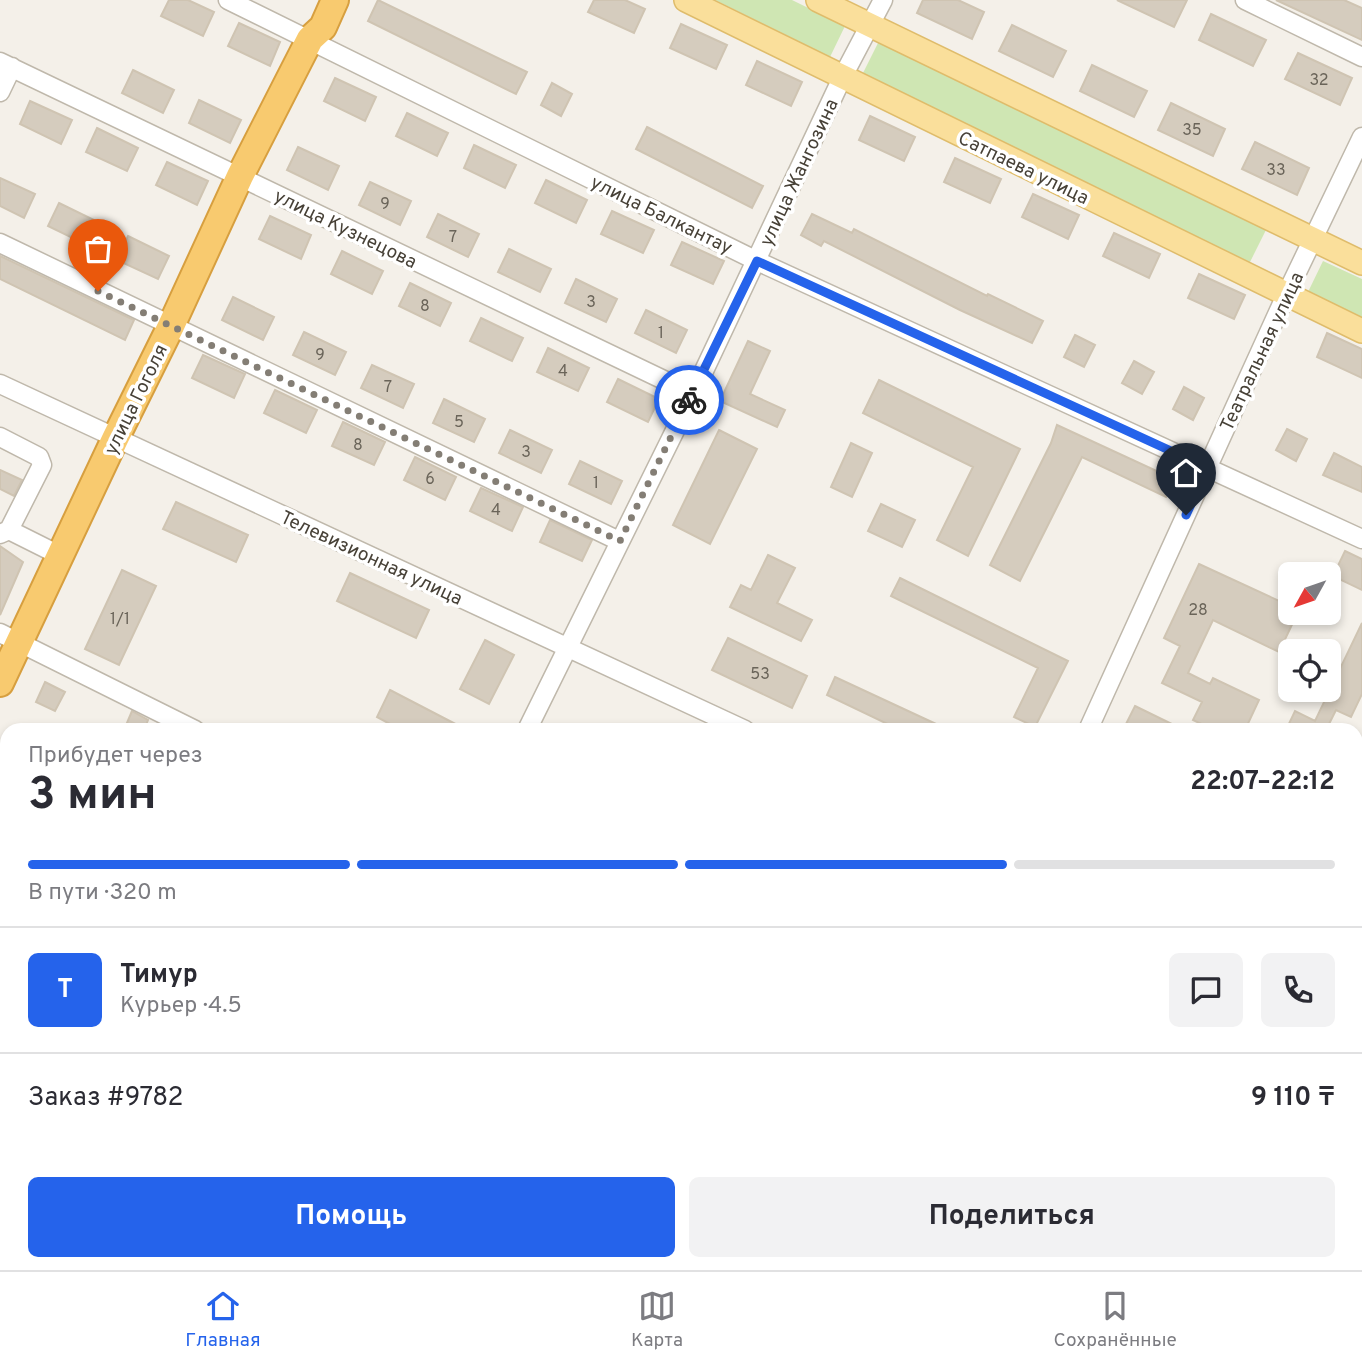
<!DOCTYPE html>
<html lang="ru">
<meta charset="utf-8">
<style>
body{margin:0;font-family:Overpass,sans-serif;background:#f2f2f3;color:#2b2b33;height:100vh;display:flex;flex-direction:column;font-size:26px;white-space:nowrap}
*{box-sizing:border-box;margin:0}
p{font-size:23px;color:#7c7c81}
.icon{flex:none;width:38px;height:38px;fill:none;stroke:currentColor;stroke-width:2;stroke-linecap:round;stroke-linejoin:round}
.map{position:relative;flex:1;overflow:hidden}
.sheet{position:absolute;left:0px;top:723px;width:1363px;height:548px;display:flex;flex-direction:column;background:#fff;border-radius:21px 21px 0 0;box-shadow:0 4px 10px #0003}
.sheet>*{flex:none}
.needle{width:46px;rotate:230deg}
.controls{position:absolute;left:1278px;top:562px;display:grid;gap:14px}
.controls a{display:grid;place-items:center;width:63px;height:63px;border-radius:10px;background:#fff;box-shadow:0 4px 10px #0003;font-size:35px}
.pin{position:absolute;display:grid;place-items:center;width:60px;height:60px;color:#fff;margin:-72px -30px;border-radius:50% 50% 50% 0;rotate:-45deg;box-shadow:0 0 7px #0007}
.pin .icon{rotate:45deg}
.courier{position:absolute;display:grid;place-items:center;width:70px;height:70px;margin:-35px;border:5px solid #2563eb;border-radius:50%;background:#fff;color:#222;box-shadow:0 2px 9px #0007}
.headline em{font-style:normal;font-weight:700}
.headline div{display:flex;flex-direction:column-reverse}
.headline{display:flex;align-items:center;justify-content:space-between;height:119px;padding:0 28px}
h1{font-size:46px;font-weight:700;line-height:52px}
.bar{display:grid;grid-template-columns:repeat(4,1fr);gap:10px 7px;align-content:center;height:84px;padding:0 28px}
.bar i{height:9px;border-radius:5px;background:#e1e1e2}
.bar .selected{background:#2563eb}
.bar p{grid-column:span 4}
.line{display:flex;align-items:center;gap:18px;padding:0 28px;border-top:2px solid #e1e1e2}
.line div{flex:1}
.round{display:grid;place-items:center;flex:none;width:74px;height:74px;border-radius:10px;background:#f2f2f3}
.cta{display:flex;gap:14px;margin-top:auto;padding:14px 28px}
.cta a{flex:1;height:80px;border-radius:10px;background:#2563eb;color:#fff;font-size:28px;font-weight:700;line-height:80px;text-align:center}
.cta a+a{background:#f2f2f3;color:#2b2b33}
.menu{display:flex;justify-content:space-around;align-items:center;height:98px;border-top:2px solid #e1e1e2;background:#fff;font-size:19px;color:#7c7c81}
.menu a{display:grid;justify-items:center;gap:4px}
.menu .selected{color:#2563eb}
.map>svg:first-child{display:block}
.green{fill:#cfe6b3}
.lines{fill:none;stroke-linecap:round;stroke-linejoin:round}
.stream{stroke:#a8d1ed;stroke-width:4.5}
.building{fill:#d5ccbe;stroke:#cfc4b2;stroke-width:2}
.minor-casing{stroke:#bfb8ab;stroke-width:21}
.major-casing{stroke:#dfbc6b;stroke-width:26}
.highway-casing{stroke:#d79f3f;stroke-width:30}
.minor{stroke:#fff;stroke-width:18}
.major{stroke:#fadf9b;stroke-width:23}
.highway{stroke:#f8ca6f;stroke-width:26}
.done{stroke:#847e75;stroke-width:7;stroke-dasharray:0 12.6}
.route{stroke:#2563eb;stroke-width:9}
.labels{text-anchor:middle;stroke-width:7;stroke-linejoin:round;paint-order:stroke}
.number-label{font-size:16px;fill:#6a6459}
.street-label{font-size:19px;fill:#474137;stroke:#fff}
</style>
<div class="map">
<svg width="1362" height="1270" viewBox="0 0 1362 1270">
<rect width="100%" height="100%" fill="#f4f0e9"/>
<path class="green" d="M715,0h77l53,26 -15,31z
M881,37l386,191 -18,36 -386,-191z
M1323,261l39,18v39l-54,-26z
M1356,1034l6,3v233h-119l3,-6h110z
M0,1149l7,1v114h487l28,6h-522z"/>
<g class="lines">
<path class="stream" d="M0,1257l7,1
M38,1264l26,4 32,-4
M200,1264l12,6"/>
</g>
<path class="building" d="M169,0h19l26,12 -11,24 -42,-20z
M378,0l149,72 -11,22 -148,-73z
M594,0h31l20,9 -11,24 -46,-21z
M923,0h35l26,12 -12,27 -55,-26z
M1117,0h70l-13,27z
M1276,0h68l18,8v32z
M1211,14l55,26 -13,26 -54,-26z
M239,23l41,19 -10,24 -42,-20z
M681,24l46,21 -11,24 -46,-21z
M1012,25l54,26 -13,26 -54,-26z
M1298,53l54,25 -12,27 -55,-26z
M757,61l45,21 -11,24 -45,-21z
M1092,65l55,26 -13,26 -54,-26z
M133,70l41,20 -11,23 -41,-20z
M335,78l41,19 -11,24 -41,-20z
M552,83l20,11 -11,22 -20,-11z
M199,100l42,20 -11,23 -41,-20z
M30,101l42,19 -11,24 -41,-20z
M1171,103l54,26 -12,27 -55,-26z
M407,113l41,20 -11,23 -41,-20z
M870,116l45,21 -11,24 -45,-21z
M647,127l116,59 -11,22 -116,-59z
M97,128l41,20 -11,23 -41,-19z
M1255,142l54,26 -12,27 -55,-26z
M474,145l42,20 -11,23 -41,-20z
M298,147l41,19 -11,24 -41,-20z
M955,158l46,21 -11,24 -46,-21z
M167,162l41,19 -11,24 -41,-20z
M0,178l35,16 -11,24 -24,-12z
M546,180l41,20 -11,23 -41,-20z
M370,182l41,19 -11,24 -41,-20z
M1033,194l46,21 -11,24 -46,-22z
M59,203l41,20 -11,23 -41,-20z
M612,211l42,19 -11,23 -42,-19z
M438,214l41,20 -11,23 -41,-20z
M812,214l40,19 2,-4 133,67 1,-2 55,27 -11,22 -72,-33 -136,-69 -3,5 -20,-11z
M270,216l41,19 -10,24 -42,-20z
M1114,233l46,21 -11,24 -46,-22z
M128,236l41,20 -11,23 -41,-19z
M682,242l42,19 -11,23 -42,-19z
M509,249l42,20 -11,23 -42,-20z
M342,251l41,20 -11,23 -41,-20z
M0,256l134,64 -9,20 -125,-61z
M1199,274l46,21 -11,24 -46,-21z
M576,279l41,20 -11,23 -41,-19z
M410,283l41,20 -11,23 -41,-20z
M233,297l41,20 -11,23 -41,-20z
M646,310l41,20 -11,23 -41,-20z
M481,318l42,20 -11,23 -42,-20z
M304,332l42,20 -11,23 -42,-20z
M1327,333l35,16v29l-45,-21z
M1075,335l20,10 -11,22 -20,-10z
M748,341l22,10 -20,43 35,16 -8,17 -57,-26z
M548,348l41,20 -11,23 -41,-19z
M203,355l42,19 -11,24 -42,-20z
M1134,361l20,11 -12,22 -20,-11z
M372,365l42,19 -11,24 -42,-20z
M618,379l41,20 -11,23 -41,-20z
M879,380l141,69 -52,107 -31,-16 36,-73 -110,-54z
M1184,387l20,11 -11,22 -20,-11z
M275,390l42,20 -11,23 -42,-20z
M444,399l41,20 -11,23 -41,-19z
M343,422l42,20 -11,23 -42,-19z
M1057,425l117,54 -8,18 -84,-40 -62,124 -30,-16 61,-122z
M1287,429l20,10 -11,22 -20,-11z
M510,430l42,20 -11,23 -42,-20z
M719,430l38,19 -47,95 -37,-19z
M851,443l21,10 -20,44 -21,-10z
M1334,453l28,14v25l-39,-17z
M415,457l41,20 -11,23 -41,-20z
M580,461l42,20 -11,23 -42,-20z
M0,470l22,10 -8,16 -14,-7z
M481,488l42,19 -11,24 -42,-20z
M176,502l72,33 -12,27 -73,-33z
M881,504l34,16 -13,27 -34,-16z
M550,520l42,20 -10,21 -42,-19z
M0,546l23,16 -23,53z
M1345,551l17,8v31l-29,-14z
M768,555l27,13 -18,35 35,17 -11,21 -71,-34 11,-22 10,5z
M1199,564l91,42v6h8l-19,40 -66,-32 -25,53 22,11 3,-6 46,22 -14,30h-31l-21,-10 9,-18 -40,-19 18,-37 -16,-8z
M122,570l34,16 -37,79 -34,-16z
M350,573l79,37 -13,28 -79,-37z
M900,578l168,83 -33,66 -21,-10 24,-49 -147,-72z
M1362,623v71l-11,23 -15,-7 -8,16 6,4h-48l9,-19 20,10z
M728,638l79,38 -15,32 -80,-38z
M485,640l29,15 -25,49 -29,-15z
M835,677l114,53h-49l-73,-35z
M45,682l20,10 -10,19 -19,-9z
M390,690l77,40h-66l-24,-13z
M1135,706l49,24h-61z
M132,711l16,9 -4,10h-20z"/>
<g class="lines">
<g class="minor-casing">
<path id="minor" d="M228,0l529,261 605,278
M1245,0l117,57
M0,62l693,332
M0,92l12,-25
M0,243l619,298
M0,384l745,346
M0,437l39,20 3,8 -33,65
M0,534l9,-4 52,26
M0,633l195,97
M527,730l166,-336 149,-316 41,-78
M1088,730l198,-435 76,-158
M1356,1025l6,3
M0,1062l7,-14
M0,1137l7,2
M568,1264l24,6
M637,1270l3,-6
M833,1270l3,-6
M1041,1270l3,-6
M1233,1270l3,-6"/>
</g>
<g class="major-casing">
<path id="major" d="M686,0l676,331
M818,0l544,263"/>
</g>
<g class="highway-casing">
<path id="highway" d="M0,683l115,-244 56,-113 69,-150 70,-137 13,-12 12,-27"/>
</g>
<use href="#minor" class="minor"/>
<use href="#major" class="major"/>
<use href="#highway" class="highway"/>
</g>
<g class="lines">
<path class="done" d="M98,291l522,250 69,-141"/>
<path class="route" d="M689,400l68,-139 451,207 -22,47"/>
</g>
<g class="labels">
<g class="number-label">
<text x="1319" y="85">32</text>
<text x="1192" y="135">35</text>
<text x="1276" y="175">33</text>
<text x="385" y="209">9</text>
<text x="453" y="242">7</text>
<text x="591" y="307">3</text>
<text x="425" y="311">8</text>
<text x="661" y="338">1</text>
<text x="320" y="360">9</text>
<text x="563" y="376">4</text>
<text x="388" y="392">7</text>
<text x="459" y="427">5</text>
<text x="358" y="450">8</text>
<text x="526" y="457">3</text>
<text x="430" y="484">6</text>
<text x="596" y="488">1</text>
<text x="496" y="515">4</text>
<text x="1198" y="615">28</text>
<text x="120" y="624">1/1</text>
<text x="760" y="679">53</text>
</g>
<g class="street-label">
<text transform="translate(1024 167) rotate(26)" y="7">Сатпаева улица</text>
<text transform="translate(798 172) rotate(-65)" y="7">улица Жангозина</text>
<text transform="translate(662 214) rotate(26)" y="7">улица Балкантау</text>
<text transform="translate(346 228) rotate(26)" y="7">улица Кузнецова</text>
<text transform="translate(1261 351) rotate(-65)" y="7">Театральная улица</text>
<text transform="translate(135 399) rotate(-64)" y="7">улица Гоголя</text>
<text transform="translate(372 557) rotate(25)" y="7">Телевизионная улица</text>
</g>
</g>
</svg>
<div class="controls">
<a><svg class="needle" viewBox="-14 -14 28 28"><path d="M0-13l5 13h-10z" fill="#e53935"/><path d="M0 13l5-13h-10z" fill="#7c7c81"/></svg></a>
<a><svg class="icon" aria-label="locate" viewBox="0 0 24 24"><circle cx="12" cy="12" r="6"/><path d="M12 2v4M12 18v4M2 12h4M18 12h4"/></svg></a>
</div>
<div class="pin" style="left:98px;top:291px;background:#ea580c"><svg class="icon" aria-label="bag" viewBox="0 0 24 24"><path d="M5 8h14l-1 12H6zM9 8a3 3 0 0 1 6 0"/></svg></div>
<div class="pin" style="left:1186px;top:515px;background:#1f2937"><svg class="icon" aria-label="home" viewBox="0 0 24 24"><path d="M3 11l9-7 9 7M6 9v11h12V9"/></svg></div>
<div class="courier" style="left:689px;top:400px"><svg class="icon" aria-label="bike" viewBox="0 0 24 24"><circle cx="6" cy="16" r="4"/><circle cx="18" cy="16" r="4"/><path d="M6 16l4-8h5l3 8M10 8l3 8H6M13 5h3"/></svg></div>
<section class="sheet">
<div class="headline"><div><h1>3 мин</h1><p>Прибудет через</p></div><em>22:07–22:12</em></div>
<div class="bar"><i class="selected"></i><i class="selected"></i><i class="selected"></i><i></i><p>В пути · 320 m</p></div>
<div class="line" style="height:126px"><b class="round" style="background:#2563eb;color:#fff">Т</b><div><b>Тимур</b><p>Курьер · 4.5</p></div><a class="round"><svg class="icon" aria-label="chat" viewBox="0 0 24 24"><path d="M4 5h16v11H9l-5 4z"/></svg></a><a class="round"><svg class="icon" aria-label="phone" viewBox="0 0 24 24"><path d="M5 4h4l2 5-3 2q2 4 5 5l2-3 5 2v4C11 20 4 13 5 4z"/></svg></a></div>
<div class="line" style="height:91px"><div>Заказ #9782</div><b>9 110 ₸</b></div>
<div class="cta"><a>Помощь</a><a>Поделиться</a></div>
</section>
</div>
<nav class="menu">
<a class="selected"><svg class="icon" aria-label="home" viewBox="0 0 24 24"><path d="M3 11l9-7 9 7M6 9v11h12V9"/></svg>Главная</a>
<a><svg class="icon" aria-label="map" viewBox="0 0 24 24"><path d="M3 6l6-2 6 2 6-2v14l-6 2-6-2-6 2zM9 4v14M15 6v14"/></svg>Карта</a>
<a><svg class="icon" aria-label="saved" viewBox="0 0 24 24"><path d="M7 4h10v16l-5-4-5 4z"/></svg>Сохранённые</a>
</nav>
